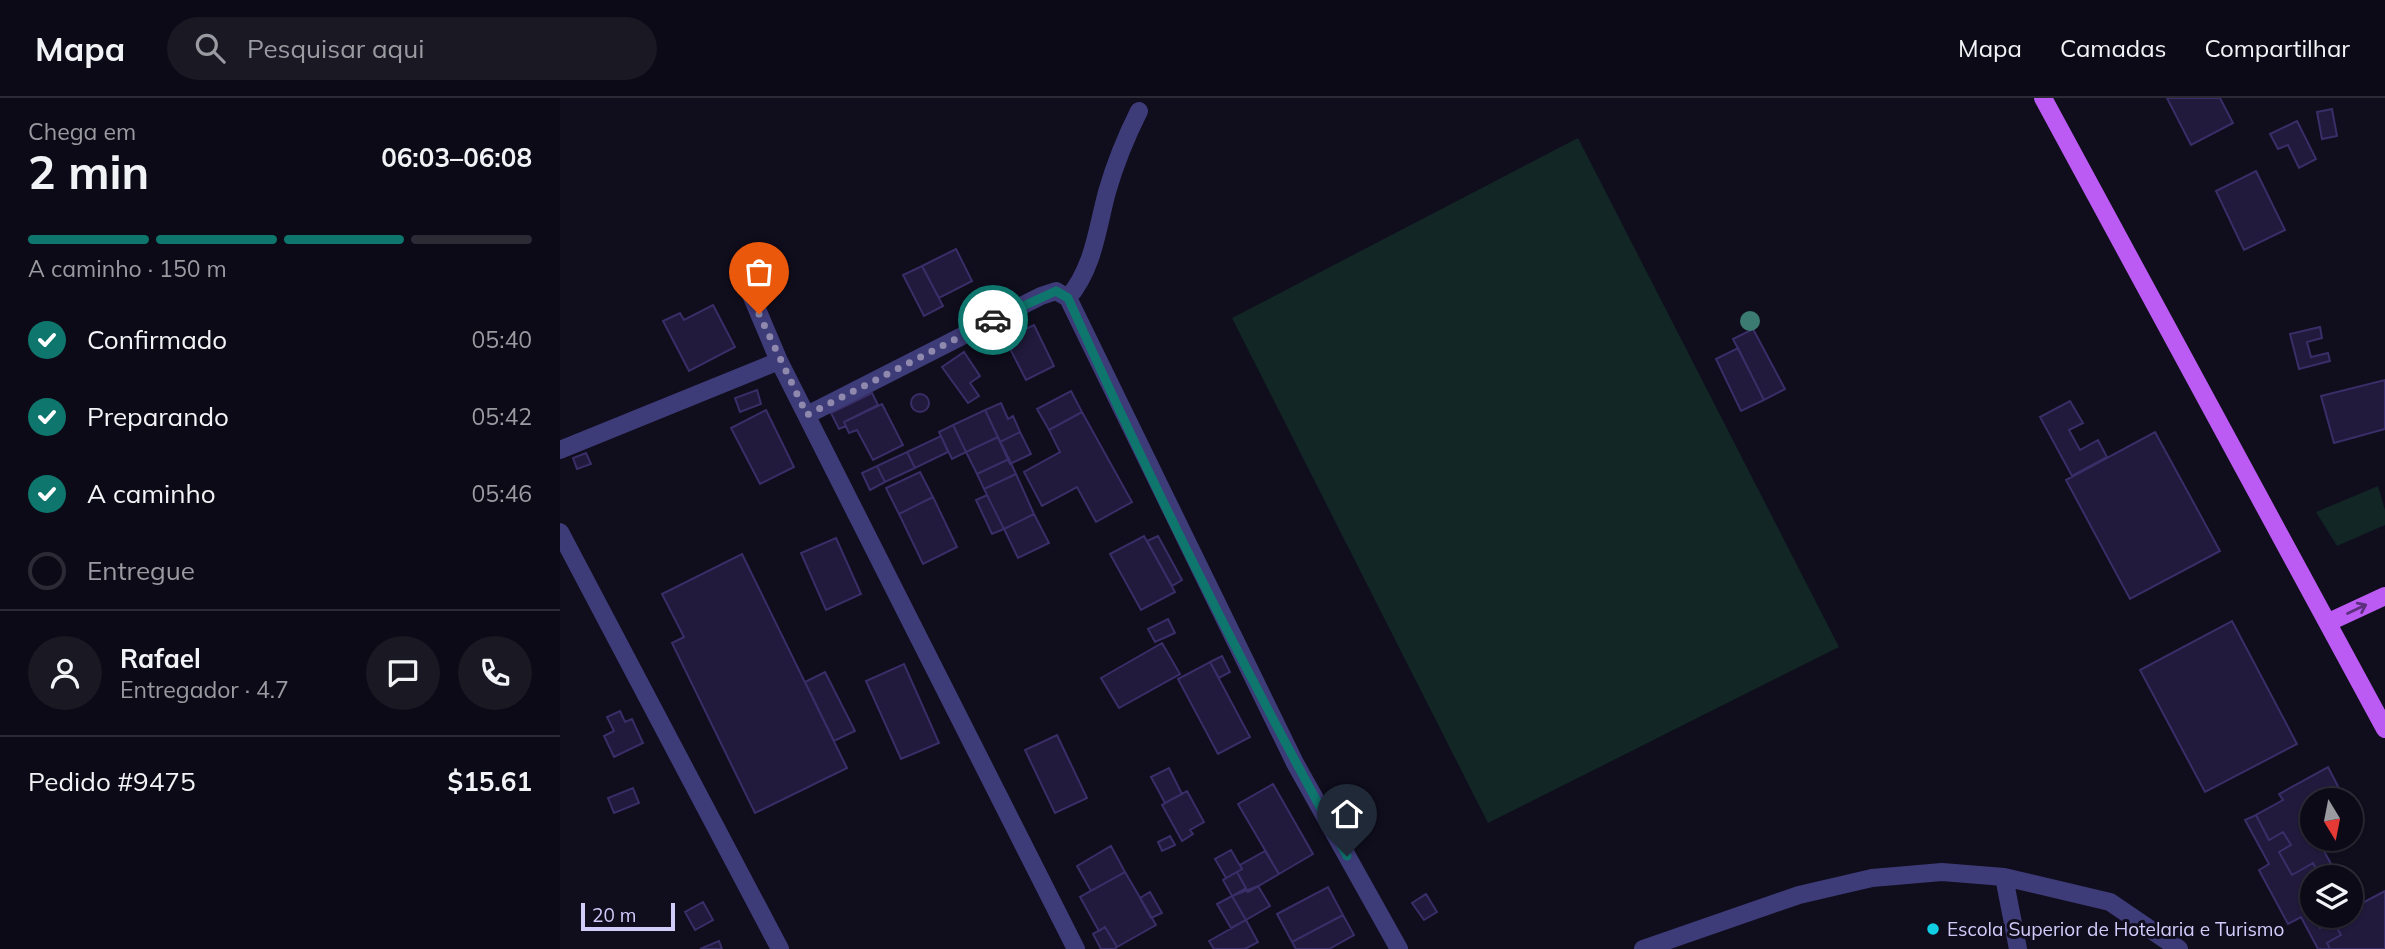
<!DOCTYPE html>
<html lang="pt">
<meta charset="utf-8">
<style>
body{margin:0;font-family:Mulish,sans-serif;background:#1a1823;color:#f1f3f6;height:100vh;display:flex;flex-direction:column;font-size:26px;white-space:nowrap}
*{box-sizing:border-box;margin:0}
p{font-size:23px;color:#9a9aa1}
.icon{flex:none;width:38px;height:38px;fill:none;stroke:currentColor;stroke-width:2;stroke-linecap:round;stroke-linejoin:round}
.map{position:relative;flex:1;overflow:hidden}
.details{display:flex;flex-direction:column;background:#0c0a16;width:560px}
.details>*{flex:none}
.needle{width:46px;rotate:170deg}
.tools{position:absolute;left:1740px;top:690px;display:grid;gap:14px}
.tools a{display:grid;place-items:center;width:63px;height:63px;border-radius:50%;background:#0c0a16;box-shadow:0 2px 5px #0004,0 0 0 2px #2c2b35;font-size:35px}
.scale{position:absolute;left:21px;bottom:18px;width:94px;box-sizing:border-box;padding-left:7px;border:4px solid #d2ccfb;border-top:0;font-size:19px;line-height:24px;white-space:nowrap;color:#d2ccfb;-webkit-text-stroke:5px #100d1d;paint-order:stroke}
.pin{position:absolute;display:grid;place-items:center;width:60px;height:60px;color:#fff;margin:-72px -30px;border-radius:50% 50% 50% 0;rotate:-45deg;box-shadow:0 0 7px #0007}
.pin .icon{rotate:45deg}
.courier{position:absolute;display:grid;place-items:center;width:70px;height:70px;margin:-35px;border:5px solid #0f766e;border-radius:50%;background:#fff;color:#222;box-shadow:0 2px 9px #0007}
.headline em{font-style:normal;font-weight:700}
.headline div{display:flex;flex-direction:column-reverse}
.headline{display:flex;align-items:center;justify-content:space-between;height:119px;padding:0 28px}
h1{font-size:46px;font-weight:700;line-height:52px}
.bar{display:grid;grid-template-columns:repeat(4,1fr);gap:10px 7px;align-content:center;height:84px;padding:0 28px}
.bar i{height:9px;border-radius:5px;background:#2c2b35}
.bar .current{background:#0f766e}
.bar p{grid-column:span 4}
.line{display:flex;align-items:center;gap:18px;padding:0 28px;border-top:2px solid #2c2b35}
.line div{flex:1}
.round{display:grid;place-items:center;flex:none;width:74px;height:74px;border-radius:37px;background:#1a1823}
ol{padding:0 28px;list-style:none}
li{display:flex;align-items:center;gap:21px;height:77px}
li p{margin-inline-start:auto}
li .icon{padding:7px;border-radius:50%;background:#0f766e;color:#fff;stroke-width:4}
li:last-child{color:#9a9aa1}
li i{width:38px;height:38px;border:4px solid #2c2b35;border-radius:50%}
header{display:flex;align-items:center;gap:42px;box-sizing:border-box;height:98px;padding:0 35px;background:#0c0a16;border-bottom:2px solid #2c2b35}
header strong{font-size:33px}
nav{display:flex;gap:38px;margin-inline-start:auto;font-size:24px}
.search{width:490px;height:63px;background:#1a1823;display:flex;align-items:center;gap:18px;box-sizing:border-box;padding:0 24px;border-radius:38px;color:#9a9aa1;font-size:26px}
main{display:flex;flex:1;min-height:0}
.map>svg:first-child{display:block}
.green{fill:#112625}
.building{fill:#211a3c;stroke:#392e67;stroke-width:2}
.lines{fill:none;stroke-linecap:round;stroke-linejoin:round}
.minor{stroke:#3e3b79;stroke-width:18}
.major{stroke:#bb5bf4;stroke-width:18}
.tree{fill:#3b7b72}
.oneway{stroke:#5d307e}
.done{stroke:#8e89ad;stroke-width:7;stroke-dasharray:0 12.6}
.route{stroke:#0f766e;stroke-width:9}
.poi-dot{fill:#10cfe4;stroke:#100d1d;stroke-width:2.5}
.labels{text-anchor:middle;stroke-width:6;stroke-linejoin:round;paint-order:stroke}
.poi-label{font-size:19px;fill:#d2ccfb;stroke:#100d1d;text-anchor:start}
</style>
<header>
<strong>Mapa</strong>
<div class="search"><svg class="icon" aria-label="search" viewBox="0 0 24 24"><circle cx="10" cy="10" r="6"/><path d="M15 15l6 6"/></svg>Pesquisar aqui</div>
<nav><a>Mapa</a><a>Camadas</a><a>Compartilhar</a></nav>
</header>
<main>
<section class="details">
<div class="headline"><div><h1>2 min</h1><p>Chega em</p></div><em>06:03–06:08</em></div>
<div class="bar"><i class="current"></i><i class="current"></i><i class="current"></i><i></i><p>A caminho · 150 m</p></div>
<ol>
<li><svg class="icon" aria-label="check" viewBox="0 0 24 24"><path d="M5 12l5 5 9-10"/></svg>Confirmado<p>05:40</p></li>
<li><svg class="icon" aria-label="check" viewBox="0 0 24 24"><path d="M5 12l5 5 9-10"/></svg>Preparando<p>05:42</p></li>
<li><svg class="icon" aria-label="check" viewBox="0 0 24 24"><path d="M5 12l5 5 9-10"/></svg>A caminho<p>05:46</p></li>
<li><i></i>Entregue</li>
</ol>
<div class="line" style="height:126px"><a class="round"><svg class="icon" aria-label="person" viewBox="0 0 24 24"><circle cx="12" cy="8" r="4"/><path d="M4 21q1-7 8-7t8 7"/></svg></a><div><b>Rafael</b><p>Entregador · 4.7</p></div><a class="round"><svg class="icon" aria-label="chat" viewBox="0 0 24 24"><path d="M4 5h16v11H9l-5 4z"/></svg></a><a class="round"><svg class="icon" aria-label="phone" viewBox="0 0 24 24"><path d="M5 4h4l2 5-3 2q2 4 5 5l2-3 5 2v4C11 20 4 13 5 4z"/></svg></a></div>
<div class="line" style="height:91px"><div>Pedido #9475</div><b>$15.61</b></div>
</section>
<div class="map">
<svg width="1825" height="851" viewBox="0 0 1825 851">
<rect width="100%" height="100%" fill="#100d1d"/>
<path class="green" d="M1018,40l261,509 -351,176 -256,-505z
M1818,388l7,24v15l-48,21 -21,-34z"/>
<path class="building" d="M1607,0h53l13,25 -42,22z
M1772,11l5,27 -15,3 -5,-27z
M1737,23l19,38 -17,9 -11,-23 -10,4 -8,-15z
M1696,73l29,59 -41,20 -28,-59z
M396,151l16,32 -33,17 -17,-32z
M362,168l21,40 -19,10 -21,-41z
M153,207l22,42 -46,24 -26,-50 17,-8 4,7z
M474,227l20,41 -28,14 -21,-41z
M1760,229l2,11 -15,4 4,15 17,-4 2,8 -31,8 -9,-35z
M1193,231l32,60 -21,11 -31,-61z
M1178,250l26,52 -23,11 -25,-52z
M404,254l16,24 -10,7 9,13 -11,7 -26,-36z
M1825,282v49l-51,14 -13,-47z
M197,292l4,14 -21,8 -5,-14z
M511,293l11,21 -33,18 -12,-21z
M312,295l6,12 -34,17 2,4 -7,3 -8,-16z
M351 305a9 9 0 1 1 18 0a9 9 0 1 1-18 0Z
M1510,303l13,22 -14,7 11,20 18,-10 9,17 -35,19 -32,-59z
M441,305l7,16 5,-3 7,16 -20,10 -15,-32z
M322,306l21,41 -30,15 -16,-30 -8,3 -5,-11z
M206,312l28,57 -34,17 -29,-56z
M425,312l13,27 -32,15 -13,-27z
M522,314l50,90 -36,20 -19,-35 -35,19 -18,-34 36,-20 -11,-22z
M393,327l13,27 -14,7 -13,-27z
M460,334l11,22 -21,10 -10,-22z
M1595,334l65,119 -90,48 -64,-119z
M381,338l7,16 -33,16 -8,-16z
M438,339l11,22 -32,15 -11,-22z
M347,354l8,16 -30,14 -8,-16z
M26,355l5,11 -14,5 -4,-11z
M449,361l7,15 -32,15 -7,-15z
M317,368l8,16 -15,8 -8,-17z
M360,374l13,25 -34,17 -13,-26z
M456,376l18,40 -30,15 -20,-40z
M427,397l17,34 -12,5 -16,-34z
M373,399l24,50 -34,17 -24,-50z
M474,416l15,29 -31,15 -14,-29z
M584,438l31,56 -34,18 -31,-56z
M598,438l24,44 -10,6 -25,-45z
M276,440l25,56 -35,16 -25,-57z
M182,456l105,214 -92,45 -83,-170 12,-6 -22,-43z
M608,521l7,14 -20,9 -7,-13z
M1672,523l65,123 -92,48 -65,-122z
M602,545l18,31 -61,34 -18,-30z
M662,558l8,16 -11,6 -9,-16z
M650,564l40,75 -32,17 -40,-75z
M344,566l35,79 -38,16 -35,-78z
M265,574l30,59 -21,10 -29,-59z
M60,613l5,11 7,-3 11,24 -29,14 -10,-21 10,-5 -7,-14z
M497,637l30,63 -32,15 -30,-63z
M1768,669l17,33h-33v38h5l21,39h-17l-8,-14 -21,12 -13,-23 12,-7 -8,-13 -14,8 -13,-25 27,-15 -4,-6z
M609,670l13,26 -17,9 -14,-26z
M713,686l40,70 -34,20 -41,-70z
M73,690l6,15 -25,10 -6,-15z
M627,693l17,31 -14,8 3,4 -11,7 -20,-36z
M1696,717l13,25 14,-8 8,13 -12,7 13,23 21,-12 8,14h-9v21l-6,3 14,27 13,-7 8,14 -14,8 3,6h-12l-17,-32 -13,7 -29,-54 10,-6 -24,-44z
M610,738l5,9 -13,6 -4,-9z
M551,748l14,26 -34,19 -14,-25z
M671,752l11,19 -16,9 -11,-19z
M705,753l14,23 -31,18 -11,-20 5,-3 -2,-4z
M565,774l31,53 -39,22 -12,-20 -6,4 -19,-34z
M677,774l9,16 -14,8 -9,-16z
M698,788l12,20 -24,14 -14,-24z
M768,789l15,28 -51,27 -15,-28z
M1825,793v58h-55l-3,-6 14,-8 -8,-14 -13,7 -6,-13h36v-16l5,8z
M590,794l12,21 -11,5 -11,-20z
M866,796l11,18 -13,8 -12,-17z
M672,798l14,24 -15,8 -14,-24z
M143,804l10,18 -18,10 -10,-18z
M783,817l11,20 -25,14h-33l-4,-7z
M686,822l12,22 -13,7h-31l-5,-8z
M545,829l12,20 -3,2h-13l-8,-15z
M159,843l3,8h-22z"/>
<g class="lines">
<path class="minor" d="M189,192l30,71
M508,200c26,-31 29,-69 39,-106 8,-28 19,-55 32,-81
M247,317l234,-119 15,-5 12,7 227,465 104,186
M0,352l219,-89 297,588
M0,434l220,417
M1444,779l14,72
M1083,851l156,-54 73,-17 70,-6 62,5 106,25 69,47"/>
<path class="major" d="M1483,0l342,631
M1769,524l56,-26"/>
</g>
<circle class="tree" cx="1190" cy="223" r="10"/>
<defs><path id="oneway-shaft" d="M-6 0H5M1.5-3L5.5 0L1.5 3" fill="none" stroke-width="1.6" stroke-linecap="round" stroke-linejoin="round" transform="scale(1.75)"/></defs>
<use class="oneway" href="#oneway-shaft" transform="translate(1797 511) rotate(-25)"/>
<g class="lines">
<path class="done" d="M199,216l48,101 186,-95"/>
<path class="route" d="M433,222l63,-29 12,7c85,189 178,376 279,558"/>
</g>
<circle class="poi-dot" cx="1373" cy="831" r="7"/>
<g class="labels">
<g class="poi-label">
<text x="1387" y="838">Escola Superior de Hotelaria e Turismo</text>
</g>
</g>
</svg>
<div class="tools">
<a><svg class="needle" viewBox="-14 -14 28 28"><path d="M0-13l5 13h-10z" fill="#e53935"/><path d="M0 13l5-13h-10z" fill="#9a9aa1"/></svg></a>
<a><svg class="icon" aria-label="layers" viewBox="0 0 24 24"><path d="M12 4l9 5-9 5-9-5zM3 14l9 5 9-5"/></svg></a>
</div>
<div class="scale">20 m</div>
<div class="pin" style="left:199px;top:216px;background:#ea580c"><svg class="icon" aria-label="bag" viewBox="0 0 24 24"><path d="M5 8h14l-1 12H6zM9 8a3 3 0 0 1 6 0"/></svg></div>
<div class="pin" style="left:787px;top:758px;background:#1f2937"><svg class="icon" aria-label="home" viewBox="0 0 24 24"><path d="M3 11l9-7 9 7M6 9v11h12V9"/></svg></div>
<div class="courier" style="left:433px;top:222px"><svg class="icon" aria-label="car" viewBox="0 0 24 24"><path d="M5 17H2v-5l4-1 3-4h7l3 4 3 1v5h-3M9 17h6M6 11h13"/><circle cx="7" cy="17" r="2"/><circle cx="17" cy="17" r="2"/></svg></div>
</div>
</main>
